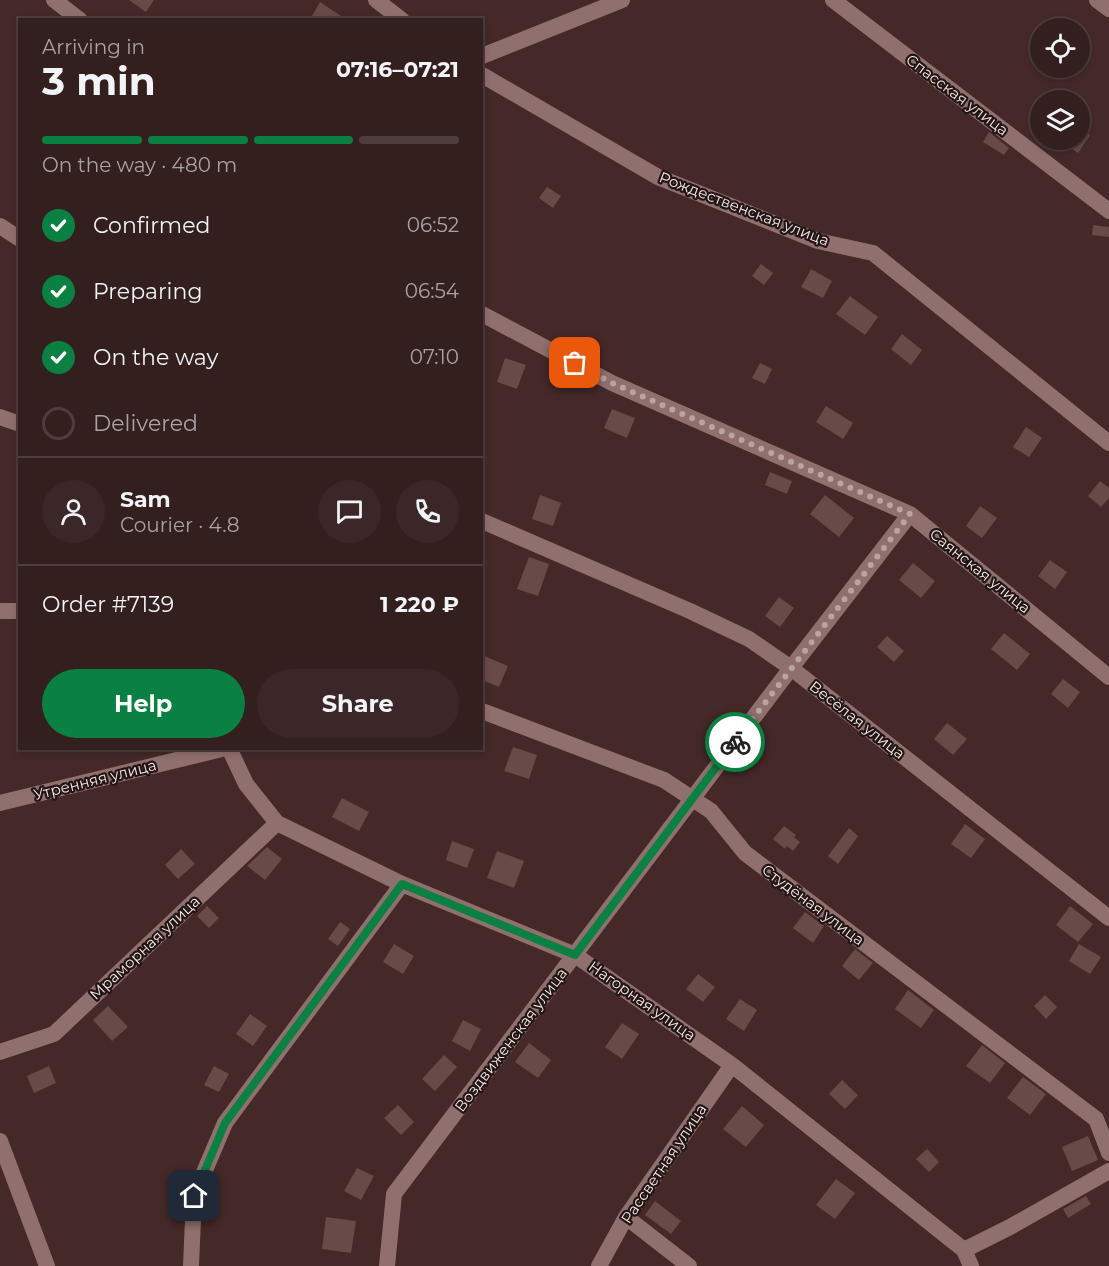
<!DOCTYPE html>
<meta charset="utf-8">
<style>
body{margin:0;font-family:Montserrat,sans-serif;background:#3b2727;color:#f1f3f6;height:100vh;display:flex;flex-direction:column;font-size:22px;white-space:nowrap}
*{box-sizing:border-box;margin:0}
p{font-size:20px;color:#a9a2a4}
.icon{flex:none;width:33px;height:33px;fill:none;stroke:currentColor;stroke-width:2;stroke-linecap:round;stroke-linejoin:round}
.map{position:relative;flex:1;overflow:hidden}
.details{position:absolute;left:18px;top:18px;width:465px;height:732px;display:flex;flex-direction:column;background:#331f1e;border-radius:0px;box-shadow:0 3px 9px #0003,0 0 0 2px #4e3d3c}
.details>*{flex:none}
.tools{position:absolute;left:1030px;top:18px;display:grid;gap:12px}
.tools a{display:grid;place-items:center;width:60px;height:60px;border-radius:50%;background:#331f1e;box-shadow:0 3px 9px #0003,0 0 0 2px #4e3d3c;font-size:30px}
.pin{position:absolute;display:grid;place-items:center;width:51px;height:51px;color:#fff;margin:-26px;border-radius:12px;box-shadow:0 3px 9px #0006}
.courier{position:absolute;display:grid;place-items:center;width:60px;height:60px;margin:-30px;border:4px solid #0b8043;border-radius:50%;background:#fff;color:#222;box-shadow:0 2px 8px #0007}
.head em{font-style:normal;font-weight:700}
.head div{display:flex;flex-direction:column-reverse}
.head{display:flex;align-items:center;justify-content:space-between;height:102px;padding:0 24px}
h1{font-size:39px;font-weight:700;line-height:45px}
.bar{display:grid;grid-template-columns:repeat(4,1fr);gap:9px 6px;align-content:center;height:72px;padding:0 24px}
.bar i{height:8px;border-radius:4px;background:#4e3d3c}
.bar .current{background:#0b8043}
.bar p{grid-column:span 4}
.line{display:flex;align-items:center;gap:15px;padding:0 24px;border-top:2px solid #4e3d3c}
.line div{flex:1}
.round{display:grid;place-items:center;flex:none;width:63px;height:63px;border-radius:32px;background:#3b2727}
ol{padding:0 24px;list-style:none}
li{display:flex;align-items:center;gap:18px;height:66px}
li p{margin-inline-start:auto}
li .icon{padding:6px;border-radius:50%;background:#0b8043;color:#fff;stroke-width:4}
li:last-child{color:#a9a2a4}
li i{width:33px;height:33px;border:3px solid #4e3d3c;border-radius:50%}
.button{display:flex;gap:12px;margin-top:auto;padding:12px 24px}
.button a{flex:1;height:69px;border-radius:36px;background:#0b8043;color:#fff;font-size:24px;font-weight:700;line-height:69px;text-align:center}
.button a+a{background:#3b2727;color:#f1f3f6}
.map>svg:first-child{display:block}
.building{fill:#684a49}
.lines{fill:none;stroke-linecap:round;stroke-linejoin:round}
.minor{stroke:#90706f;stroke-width:16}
.done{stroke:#b9a4a3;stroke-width:6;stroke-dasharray:0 10.8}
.route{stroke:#0b8043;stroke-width:8}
.labels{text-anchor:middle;stroke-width:4.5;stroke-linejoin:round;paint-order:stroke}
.street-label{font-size:15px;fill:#f8e6e5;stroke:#221515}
</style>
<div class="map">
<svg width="1109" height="1266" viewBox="0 0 1109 1266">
<rect width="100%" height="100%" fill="#442928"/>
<path class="building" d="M129,0h25l-8,12z
M320,2l27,18h-30l-5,-4z
M1080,128l10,7 -12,18 -19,-13h21z
M989,132l20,16 -5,7 -21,-13z
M547,187l14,9 -8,12 -14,-10z
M1093,225l16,2v10l-17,-2z
M761,264l12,9 -9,12 -12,-9z
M811,269l21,12 -9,17 -22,-11z
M850,296l28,21 -13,18 -29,-21z
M902,334l20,16 -11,15 -20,-16z
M505,358l21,7 -9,24 -20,-7z
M760,363l12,6 -7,15 -13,-6z
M826,406l27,17 -10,16 -27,-17z
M612,409l23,9 -8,20 -23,-10z
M1026,427l16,11 -13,19 -16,-10z
M770,472l22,9 -5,13 -22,-9z
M1100,481l9,7v10l-8,9 -13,-11z
M540,495l21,8 -8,23 -21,-7z
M825,495l29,23 -15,19 -29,-23z
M980,506l17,12 -15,20 -16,-12z
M529,557l20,7 -11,32 -21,-7z
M1050,560l17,12 -12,17 -17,-13z
M913,563l22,18 -14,17 -22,-18z
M779,597l15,11 -14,19 -15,-11z
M1004,633l26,21 -13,16 -26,-21z
M887,636l17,15 -10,11 -17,-15z
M482,655l26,11 -9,21 -17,-7z
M1063,679l17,13 -12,16 -17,-14z
M947,723l20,16 -14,16 -19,-16z
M513,747l24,8 -8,24 -25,-8z
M342,798l27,14 -10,19 -27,-14z
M965,824l20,15 -14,19 -20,-14z
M784,826l12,9 -2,2 6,5 -7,9 -6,-5 -2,3 -12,-10z
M849,828l9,8 -20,28 -10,-8z
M452,841l22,8 -7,19 -21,-8z
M267,847l15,12 -17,21 -18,-14z
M181,849l14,15 -17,15 -13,-14z
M497,851l27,10 -10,27 -27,-10z
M207,906l12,12 -10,10 -12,-12z
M1070,906l23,18 -15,18 -22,-17z
M805,912l19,14 -11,17 -20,-15z
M340,922l10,7 -12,17 -10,-7z
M394,944l20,12 -11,18 -20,-12z
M1079,944l22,13 -11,17 -21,-13z
M855,949l18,14 -14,17 -17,-14z
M698,974l17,13 -12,15 -17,-13z
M908,990l26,20 -13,18 -26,-19z
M1045,995l12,12 -11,12 -12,-13z
M740,999l17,11 -13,21 -18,-12z
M108,1006l20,21 -16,14 -19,-21z
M250,1014l17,12 -14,20 -17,-12z
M463,1020l18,9 -11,22 -18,-10z
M622,1023l17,11 -17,25 -17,-12z
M529,1043l22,17 -13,18 -23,-16z
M982,1045l23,18 -15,20 -24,-17z
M444,1055l13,12 -22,24 -13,-12z
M49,1066l7,17 -22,10 -7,-17z
M214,1066l15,8 -10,18 -15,-7z
M1023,1077l23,17 -16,21 -23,-17z
M842,1080l16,15 -13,14 -16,-15z
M398,1105l16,17 -13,13 -17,-17z
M742,1106l22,19 -18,22 -23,-18z
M1088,1136l10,24 -26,11 -10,-24z
M927,1149l12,13 -10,10 -13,-13z
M357,1168l17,8 -13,24 -17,-9z
M836,1179l19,14 -20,26 -19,-14z
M1086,1196l5,8 -23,14 -5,-9z
M655,1201l26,20 -10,13 -26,-19z
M326,1217l30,4 -5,32 -29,-4z"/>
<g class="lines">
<path class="minor" d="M54,0l26,20
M376,0l26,20
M833,0l276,211
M1097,0l12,9
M482,56l140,-56
M482,75l176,102 160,64 55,12 236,190
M0,226l20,13
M482,314l130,69 298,131 199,163
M0,417l20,7
M482,521l208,90 59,28 42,29 318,250
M1,611h19
M482,711l182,69 47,31 34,42 351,266 13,34
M229,748l17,36 31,39 125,61 173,71 157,110 232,185 7,16
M0,803l226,-55
M0,1052l54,-18 223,-211
M0,1141l47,125
M626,1217l63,49
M964,1250l46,-23 99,-56
M191,1266l3,-70 31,-73 177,-239
M387,1266l7,-72 397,-526 119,-154
M599,1266l27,-49 106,-152"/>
</g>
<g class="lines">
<path class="done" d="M575,363l37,20 298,131 -175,228"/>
<path class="route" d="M194,1196l31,-73 177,-239 173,71 160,-213"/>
</g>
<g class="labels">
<g class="street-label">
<text transform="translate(957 95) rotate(37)" y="5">Спасская улица</text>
<text transform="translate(744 209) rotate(21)" y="5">Рождественская улица</text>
<text transform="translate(980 571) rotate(39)" y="5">Саянская улица</text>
<text transform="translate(857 720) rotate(38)" y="5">Весёлая улица</text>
<text transform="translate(95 780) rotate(-14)" y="5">Утренняя улица</text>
<text transform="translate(813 905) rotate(37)" y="5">Студёная улица</text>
<text transform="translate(145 948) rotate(-43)" y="5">Мраморная улица</text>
<text transform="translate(642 1001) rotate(35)" y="5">Нагорная улица</text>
<text transform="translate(511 1040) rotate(-53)" y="5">Воздвиженская улица</text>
<text transform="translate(664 1164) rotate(-56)" y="5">Рассветная улица</text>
</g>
</g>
</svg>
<div class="tools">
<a><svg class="icon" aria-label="locate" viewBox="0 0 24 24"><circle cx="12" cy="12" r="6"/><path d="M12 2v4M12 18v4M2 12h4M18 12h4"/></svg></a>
<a><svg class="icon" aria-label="layers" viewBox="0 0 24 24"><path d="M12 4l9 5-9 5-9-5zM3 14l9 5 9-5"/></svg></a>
</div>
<div class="pin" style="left:575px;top:363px;background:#ea580c"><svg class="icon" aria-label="bag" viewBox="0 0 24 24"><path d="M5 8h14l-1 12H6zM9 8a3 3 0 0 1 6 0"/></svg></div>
<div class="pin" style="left:194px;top:1196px;background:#1f2937"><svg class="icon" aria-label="home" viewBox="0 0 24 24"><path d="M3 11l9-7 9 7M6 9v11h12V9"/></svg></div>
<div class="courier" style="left:735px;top:742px"><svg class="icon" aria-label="bike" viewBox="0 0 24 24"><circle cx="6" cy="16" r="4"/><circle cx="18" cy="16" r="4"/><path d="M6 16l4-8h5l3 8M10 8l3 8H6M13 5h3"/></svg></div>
<section class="details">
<div class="head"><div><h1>3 min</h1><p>Arriving in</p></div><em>07:16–07:21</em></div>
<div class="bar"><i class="current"></i><i class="current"></i><i class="current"></i><i></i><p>On the way · 480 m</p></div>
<ol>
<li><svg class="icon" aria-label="check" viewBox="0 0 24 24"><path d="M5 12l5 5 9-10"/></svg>Confirmed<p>06:52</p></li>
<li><svg class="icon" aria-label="check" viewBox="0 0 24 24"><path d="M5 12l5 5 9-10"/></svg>Preparing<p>06:54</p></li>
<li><svg class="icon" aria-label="check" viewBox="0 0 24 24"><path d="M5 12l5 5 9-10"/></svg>On the way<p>07:10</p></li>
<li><i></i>Delivered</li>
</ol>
<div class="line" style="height:108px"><a class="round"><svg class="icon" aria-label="person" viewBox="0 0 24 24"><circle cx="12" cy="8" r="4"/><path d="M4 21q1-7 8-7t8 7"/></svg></a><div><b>Sam</b><p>Courier · 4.8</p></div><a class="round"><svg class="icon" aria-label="chat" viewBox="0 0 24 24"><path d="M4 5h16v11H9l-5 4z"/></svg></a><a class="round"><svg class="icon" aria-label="phone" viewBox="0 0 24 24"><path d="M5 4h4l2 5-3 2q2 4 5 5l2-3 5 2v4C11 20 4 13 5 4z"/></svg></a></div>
<div class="line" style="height:78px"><div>Order #7139</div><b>1 220 ₽</b></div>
<div class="button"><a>Help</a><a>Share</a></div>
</section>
</div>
